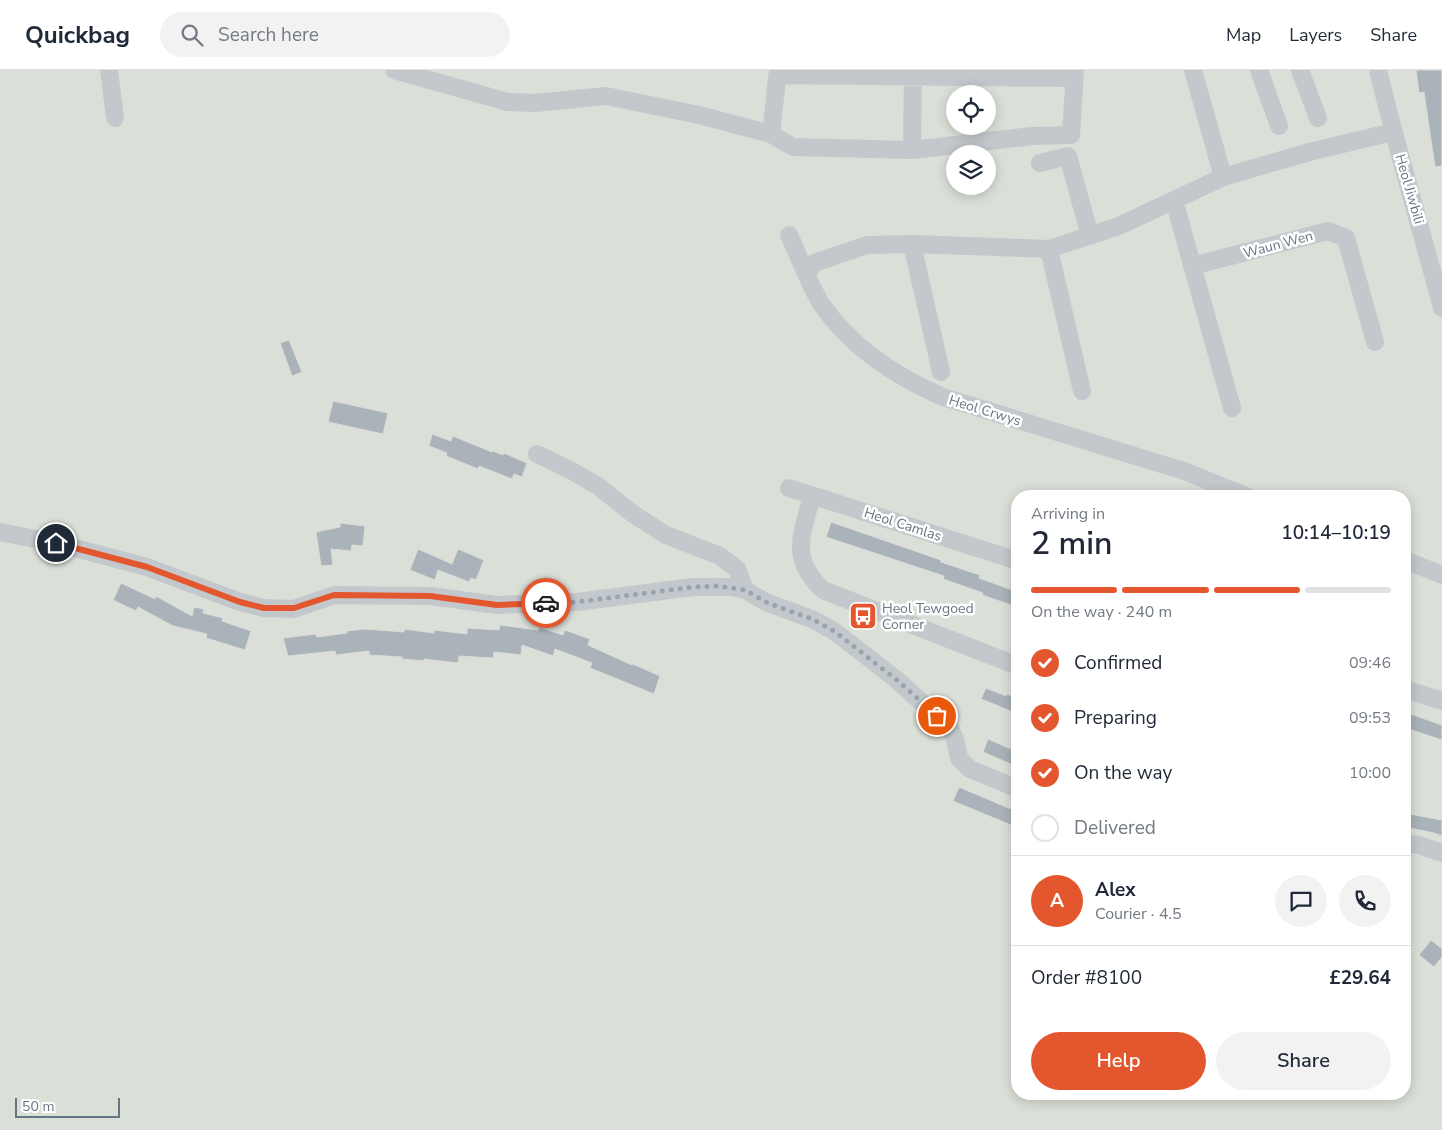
<!DOCTYPE html>
<meta charset="utf-8">
<style>
body{margin:0;font-family:"Nunito Sans",sans-serif;background:#f2f2f3;color:#1f2937;height:100vh;display:flex;flex-direction:column;font-size:19px;white-space:nowrap}
*{box-sizing:border-box;margin:0}
p{font-size:16px;color:#747a83}
.icon{flex:none;width:28px;height:28px;fill:none;stroke:currentColor;stroke-width:2;stroke-linecap:round;stroke-linejoin:round}
.map{position:relative;flex:1;overflow:hidden}
.sheet{position:absolute;left:1011px;top:420px;width:400px;height:610px;display:flex;flex-direction:column;background:#fff;border-radius:20px;box-shadow:0 2px 12px #0003}
.sheet>*{flex:none}
.controls{position:absolute;left:946px;top:15px;display:grid;gap:10px}
.controls a{display:grid;place-items:center;width:50px;height:50px;border-radius:50%;background:#fff;box-shadow:0 2px 12px #0003;font-size:25px}
.scale{position:absolute;left:15px;bottom:12px;width:105px;box-sizing:border-box;padding-left:5px;border:2px solid #657683;border-top:0;font-size:14px;line-height:18px;white-space:nowrap;color:#657683;-webkit-text-stroke:4px #fff;paint-order:stroke}
.pin{position:absolute;display:grid;place-items:center;width:42px;height:42px;color:#fff;margin:-21px;border:2px solid #fff;border-radius:50%;box-shadow:0 1px 5px #0007}
.courier{position:absolute;display:grid;place-items:center;width:50px;height:50px;margin:-25px;border:4px solid #e4572e;border-radius:50%;background:#fff;color:#222;box-shadow:0 1px 6px #0007}
.overview em{font-style:normal;font-weight:600}
.overview div{display:flex;flex-direction:column-reverse}
.overview{display:flex;align-items:center;justify-content:space-between;height:85px;padding:0 20px}
h1{font-size:32px;font-weight:600;line-height:38px}
.bar{display:grid;grid-template-columns:repeat(4,1fr);gap:8px 5px;align-content:center;height:60px;padding:0 20px}
.bar i{height:6px;border-radius:4px;background:#e0e1e3}
.bar .on{background:#e4572e}
.bar p{grid-column:span 4}
.line{display:flex;align-items:center;gap:12px;padding:0 20px;border-top:1px solid #e0e1e3}
.line div{flex:1}
.round{display:grid;place-items:center;flex:none;width:52px;height:52px;border-radius:26px;background:#f2f2f3}
ol{padding:0 20px;list-style:none}
li{display:flex;align-items:center;gap:15px;height:55px}
li p{margin-inline-start:auto}
li .icon{padding:5px;border-radius:50%;background:#e4572e;color:#fff;stroke-width:4}
li:last-child{color:#747a83}
li i{width:28px;height:28px;border:2px solid #e0e1e3;border-radius:50%}
.action{display:flex;gap:10px;margin-top:auto;padding:10px 20px}
.action a{flex:1;height:58px;border-radius:30px;background:#e4572e;color:#fff;font-size:20px;font-weight:600;line-height:58px;text-align:center}
.action a+a{background:#f2f2f3;color:#1f2937}
header{display:flex;align-items:center;gap:30px;box-sizing:border-box;height:70px;padding:0 25px;background:#fff;border-bottom:1px solid #e0e1e3}
header strong{font-size:24px}
nav{display:flex;gap:28px;margin-inline-start:auto;font-size:18px}
.search{width:350px;height:45px;background:#f2f2f3;display:flex;align-items:center;gap:12px;box-sizing:border-box;padding:0 18px;border-radius:28px;color:#747a83;font-size:19px}
.map>svg:first-child{display:block}
.green{fill:#dadfd7;fill-rule:evenodd}
.building{fill:#aab3b9;stroke:#dcdcda}
.lines{fill:none;stroke-linecap:round;stroke-linejoin:round}
.minor{stroke:#c3c8cc;stroke-width:18}
.done{stroke:#99a4ac;stroke-width:5;stroke-dasharray:0 9}
.route{stroke:#e4572e;stroke-width:6}
.labels{text-anchor:middle;stroke-width:5;stroke-linejoin:round;paint-order:stroke}
.street-label{font-size:14px;fill:#657683;stroke:#fff}
.poi-label{font-size:14px;fill:#657683;stroke:#fff;text-anchor:start}
</style>
<header>
<strong>Quickbag</strong>
<div class="search"><svg class="icon" aria-label="search" viewBox="0 0 24 24"><circle cx="10" cy="10" r="6"/><path d="M15 15l6 6"/></svg>Search here</div>
<nav><a>Map</a><a>Layers</a><a>Share</a></nav>
</header>
<div class="map">
<svg width="1442" height="1060" viewBox="0 0 1442 1060">
<rect width="100%" height="100%" fill="#fafaf8"/>
<path class="green" d="M0,0h1442v1060h-1442zM955,24h33v32h-33zM955,84h33v32h-33zM1018,426h387v598h-387z"/>
<path class="building" d="M1416,0h26v96l-7,1 -11,-75 -5,1z
M289,270l13,32 -10,4 -12,-33z
M333,331l55,12 -5,21 -55,-12z
M432,364l19,7 2,-5 39,16 1,-1 10,4 1,-2 23,10 -5,14 -8,-3 -2,5 -33,-13 -1,3 -32,-13 1,-3 -18,-7z
M831,452l110,38v2l39,13 -1,3 39,14 -4,14 -32,-11 1,-2 -40,-14 1,-3 -118,-39z
M340,453l25,3 -2,20 -11,-1 -1,6 -20,-2 2,16 -12,1 -5,-34 24,-5z
M418,479l34,15 6,-15 26,11 -8,20 -5,-2 -2,4 -31,-12 -3,10 -25,-10z
M121,513l34,16 1,-3 36,20 2,-9 10,2 -1,4 20,5 -1,3 29,10 -6,19 -39,-12 1,-4 -34,-8 -35,-19 -2,4 -23,-11z
M500,555l38,5 1,-3 24,8 2,-5 25,9 -2,6 44,20 1,-1 27,12 -6,18 -64,-26 2,-5 -37,-14 -2,7 -31,-11 -1,10 -27,-3 -1,6 -34,-2 -1,7 -34,-4v2l-22,-2v-2l-33,-2v-4l-33,4 -1,-4 -47,5 -5,-18 33,-4 1,3 30,-4v-2l18,-2 39,3v-3l30,4v-3l33,4v-6l32,2z
M986,618l20,8 1,-2 11,4v16l-37,-15z
M1405,642l37,13v15l-37,-12z
M988,669l30,13v8l-3,6 -32,-14z
M959,717l59,25v16l-65,-27z
M1405,743l37,7v16l-8,-3 -29,-6z
M1431,870l11,9v8l-8,10 -15,-12z"/>
<g class="lines">
<path class="minor" d="M109,0l6,48
M394,0l114,32 27,1 71,-7 93,19 72,19 22,13 119,3 120,-14 39,-1 4,-65
M1193,0l30,107
M1259,0l20,56
M1300,0l18,48
M1378,0c19,80 43,158 64,238
M778,5l296,3
M771,64l7,-64
M912,80l1,-80
M1040,93l28,-7 22,80
M1174,130l58,208
M789,165c11,23 19,48 33,70 29,42 75,72 121,92l241,74 62,25
M912,174l29,128
M1049,179l33,142
M1192,196l136,-35 18,7 29,104
M807,203l7,-10 53,-18 45,-1 137,5 70,-23 104,-49 90,-26 80,-19
M537,384l33,16 28,16 35,28 33,21 54,21 17,13 8,21
M789,418l229,73
M812,426c-10,39 -23,62 11,94l195,76
M0,462l56,11 91,24 93,35 24,6 30,1 40,-14 96,1 67,9 80,-3 116,-15h40l12,3 23,13 44,16 22,12 63,49 53,48 5,11 4,19 11,11 48,20
M1405,490l37,15
M1405,619l37,12
M1405,774l14,1 23,8"/>
</g>
<g class="lines">
<path class="done" d="M546,533l31,-1 116,-15 26,-1 26,4 23,13 44,16 22,12 63,49 40,36"/>
<path class="route" d="M56,473l91,24 93,35 24,6h30l40,-13 96,1 67,9 49,-2"/>
</g>
<defs>
<g id="bus-square" transform="scale(1.4375)"><rect x="-9" y="-9" width="18" height="18" rx="4" fill="#e4572e" stroke="#fff"/><path d="M-5-6H5V4H4V6H2V4H-2V6H-4V4H-5ZM-3.5-4V0h7V-4ZM-3.5 1.2v1.5H-2V1.2ZM2 1.2v1.5H3.5V1.2Z" fill="#fff"/></g>
</defs>
<g fill-rule="evenodd">
<use href="#bus-square" x="863" y="546"/>
</g>
<g class="labels">
<g class="street-label">
<text transform="translate(1410 119) rotate(74)" y="5">Heol Jiwbili</text>
<text transform="translate(1278 174) rotate(-15)" y="5">Waun Wen</text>
<text transform="translate(985 340) rotate(17)" y="5">Heol Crwys</text>
<text transform="translate(903 454) rotate(18)" y="5">Heol Camlas</text>
</g>
<g class="poi-label">
<text x="882" y="543">Heol Tewgoed<tspan x="882" dy="16">Corner</tspan></text>
</g>
</g>
</svg>
<div class="controls">
<a><svg class="icon" aria-label="locate" viewBox="0 0 24 24"><circle cx="12" cy="12" r="6"/><path d="M12 2v4M12 18v4M2 12h4M18 12h4"/></svg></a>
<a><svg class="icon" aria-label="layers" viewBox="0 0 24 24"><path d="M12 4l9 5-9 5-9-5zM3 14l9 5 9-5"/></svg></a>
</div>
<div class="scale">50 m</div>
<div class="pin" style="left:937px;top:646px;background:#ea580c"><svg class="icon" aria-label="bag" viewBox="0 0 24 24"><path d="M5 8h14l-1 12H6zM9 8a3 3 0 0 1 6 0"/></svg></div>
<div class="pin" style="left:56px;top:473px;background:#1f2937"><svg class="icon" aria-label="home" viewBox="0 0 24 24"><path d="M3 11l9-7 9 7M6 9v11h12V9"/></svg></div>
<div class="courier" style="left:546px;top:533px"><svg class="icon" aria-label="car" viewBox="0 0 24 24"><path d="M5 17H2v-5l4-1 3-4h7l3 4 3 1v5h-3M9 17h6M6 11h13"/><circle cx="7" cy="17" r="2"/><circle cx="17" cy="17" r="2"/></svg></div>
<section class="sheet">
<div class="overview"><div><h1>2 min</h1><p>Arriving in</p></div><em>10:14–10:19</em></div>
<div class="bar"><i class="on"></i><i class="on"></i><i class="on"></i><i></i><p>On the way · 240 m</p></div>
<ol>
<li><svg class="icon" aria-label="check" viewBox="0 0 24 24"><path d="M5 12l5 5 9-10"/></svg>Confirmed<p>09:46</p></li>
<li><svg class="icon" aria-label="check" viewBox="0 0 24 24"><path d="M5 12l5 5 9-10"/></svg>Preparing<p>09:53</p></li>
<li><svg class="icon" aria-label="check" viewBox="0 0 24 24"><path d="M5 12l5 5 9-10"/></svg>On the way<p>10:00</p></li>
<li><i></i>Delivered</li>
</ol>
<div class="line" style="height:90px"><b class="round" style="background:#e4572e;color:#fff">A</b><div><b>Alex</b><p>Courier · 4.5</p></div><a class="round"><svg class="icon" aria-label="chat" viewBox="0 0 24 24"><path d="M4 5h16v11H9l-5 4z"/></svg></a><a class="round"><svg class="icon" aria-label="phone" viewBox="0 0 24 24"><path d="M5 4h4l2 5-3 2q2 4 5 5l2-3 5 2v4C11 20 4 13 5 4z"/></svg></a></div>
<div class="line" style="height:65px"><div>Order #8100</div><b>£29.64</b></div>
<div class="action"><a>Help</a><a>Share</a></div>
</section>
</div>
